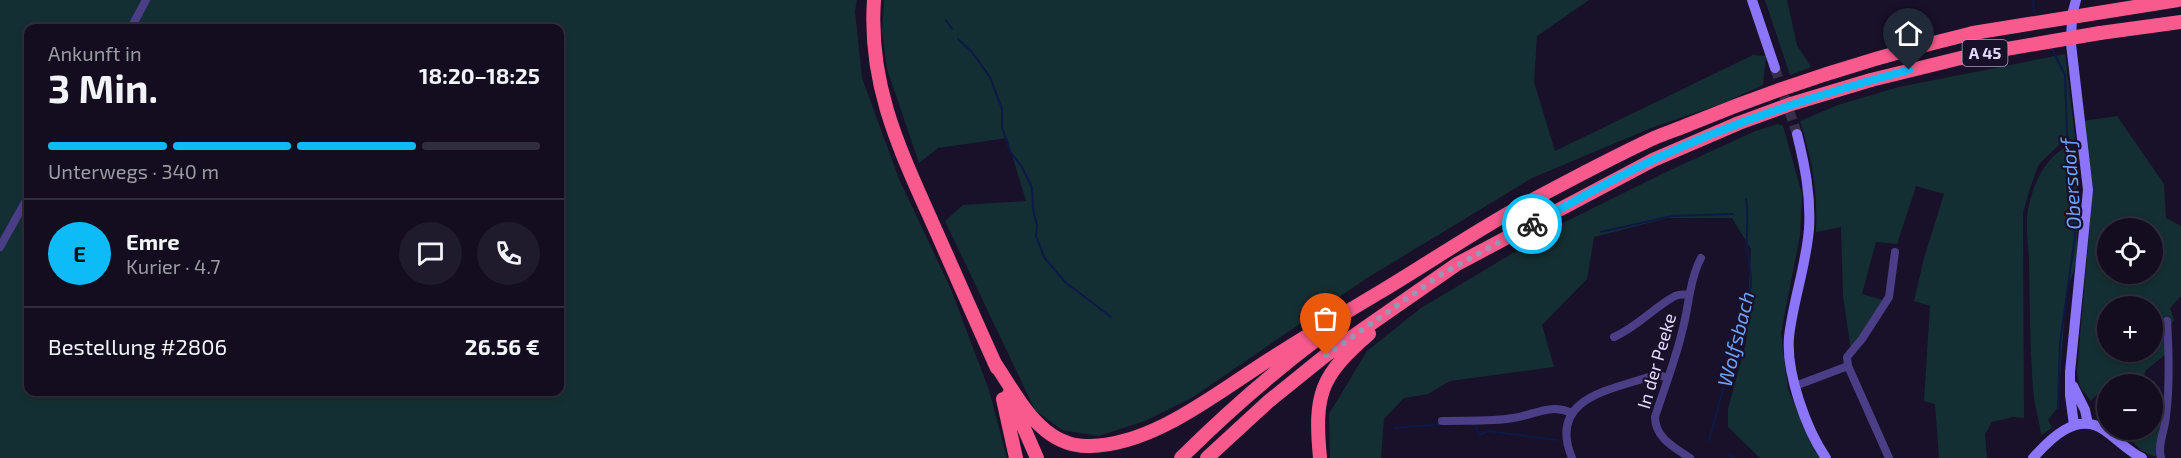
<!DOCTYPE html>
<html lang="de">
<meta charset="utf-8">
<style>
body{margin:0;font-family:"Exo 2",sans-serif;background:#201b2c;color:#f1f3f6;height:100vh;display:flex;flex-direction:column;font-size:22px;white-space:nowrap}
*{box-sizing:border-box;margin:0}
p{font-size:20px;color:#9d9ca4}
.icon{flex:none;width:33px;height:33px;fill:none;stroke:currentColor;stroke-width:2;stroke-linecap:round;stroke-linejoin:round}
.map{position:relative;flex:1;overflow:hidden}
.panel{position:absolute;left:24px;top:24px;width:540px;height:372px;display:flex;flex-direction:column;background:#130d1f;border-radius:12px;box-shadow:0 3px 9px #0003,0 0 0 2px #322d3d}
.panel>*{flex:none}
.buttons{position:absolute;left:2097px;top:218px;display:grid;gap:12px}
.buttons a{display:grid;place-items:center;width:66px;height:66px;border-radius:50%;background:#130d1f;box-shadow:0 3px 9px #0003,0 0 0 2px #322d3d;font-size:30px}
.pin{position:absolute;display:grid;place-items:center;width:51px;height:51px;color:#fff;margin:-62px -26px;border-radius:50% 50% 50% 0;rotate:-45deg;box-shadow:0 0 6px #0007}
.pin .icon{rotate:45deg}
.courier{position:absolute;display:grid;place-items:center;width:60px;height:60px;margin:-30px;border:4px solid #0dbbf7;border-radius:50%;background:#fff;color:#222;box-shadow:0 2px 8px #0007}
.summary em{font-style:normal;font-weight:700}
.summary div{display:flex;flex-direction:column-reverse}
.summary{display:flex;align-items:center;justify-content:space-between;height:102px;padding:0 24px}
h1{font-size:39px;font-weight:700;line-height:45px}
.bar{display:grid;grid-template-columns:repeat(4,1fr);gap:9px 6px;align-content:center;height:72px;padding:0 24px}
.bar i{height:8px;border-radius:4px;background:#322d3d}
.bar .on{background:#0dbbf7}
.bar p{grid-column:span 4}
.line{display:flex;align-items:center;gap:15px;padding:0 24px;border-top:2px solid #322d3d}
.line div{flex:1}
.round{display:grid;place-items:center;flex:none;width:63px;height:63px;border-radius:32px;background:#201b2c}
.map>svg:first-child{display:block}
.green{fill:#142f33;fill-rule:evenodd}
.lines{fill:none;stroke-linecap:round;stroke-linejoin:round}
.stream{stroke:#0d1946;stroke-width:2}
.secondary-tunnel{stroke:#372f49;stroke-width:10;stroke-dasharray:10 5;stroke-linecap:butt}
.street{stroke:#4c3e86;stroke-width:8}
.secondary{stroke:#8d75fa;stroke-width:10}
.highway{stroke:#f95a8d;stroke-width:14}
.highway-bridge{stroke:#f95a8d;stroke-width:14}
.done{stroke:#9d94b3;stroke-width:6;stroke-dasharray:0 10.8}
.route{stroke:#0dbbf7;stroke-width:8}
.labels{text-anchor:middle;stroke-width:4.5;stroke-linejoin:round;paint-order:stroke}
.shield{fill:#191129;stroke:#a79ebe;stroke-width:1.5}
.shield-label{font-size:16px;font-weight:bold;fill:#e4dafe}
.street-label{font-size:18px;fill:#e4dafe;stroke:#191129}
.water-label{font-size:20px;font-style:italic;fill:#6ca2fa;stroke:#191129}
</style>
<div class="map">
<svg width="2181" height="458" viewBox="0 0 2181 458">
<rect width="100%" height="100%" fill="#191129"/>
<path class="green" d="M0,0h857l-2,11 7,67 37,101 51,108 39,103 18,68h-1007zM28,28h532v364h-532z
M884,0h705l-52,36 -3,46 21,69 198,-96 13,1 -3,29 -42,19 -70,24 -119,50 -165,100 -174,119 -48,24 -46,15 -37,-6 -27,-20 -90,-189 18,-16 63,-4 -19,-63 -69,10 -19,15 -32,-94 -5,-37z
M1765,0h22l10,45 14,22 -21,8z
M2065,54l11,90h-16l-21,20 -9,24 -7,25 1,205 -11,-1 -21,5 -7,12 2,24h-48l-4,-54 -11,-3 6,-95 -16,-5 10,-43 20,-64 -28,-8 -19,58 -21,-2 -14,52 21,6 -32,50 -8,-54 -2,-69 -25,5c2,-42 -4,-72 -16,-111l38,-16 61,-18z
M2117,116l47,68 2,34 15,8v70l-11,12 4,12 -6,10 -3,25 -19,15 -5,14h-25l-2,-3 -11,7 -12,13 -11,-14 -3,-15 16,-185 -10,-66zM2108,228h44v45h-44zM2108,306h44v45h-44z
M1778,124l5,2 19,68 -2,41 -19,98 7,56 24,56 8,13h-60l-32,-31v-18l18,-66 5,-94 -19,-31h-64l-74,19 -7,42 -45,46 12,42 -104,14 -22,13 -24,4 -20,21 -3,39h-51l-1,-44 38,-63 54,-43 144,-86 99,-49 91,-42z
M2069,146l5,12 3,27v76l-11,32 -8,114 -10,13 4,8 -11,7c-1,-12 -5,-24 -7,-36 -4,-44 -4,-89 -5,-134 0,-17 -4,-38 -1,-55 5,-25 16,-53 41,-64z
M2161,419l-5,38 -14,-6 -23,-22h19l1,2 13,-2 1,-5z"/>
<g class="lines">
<path class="stream" d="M2033,0l1,12 3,6
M946,20l6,9
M958,39l13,12 19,26 12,32v18l8,24 12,16 10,21 1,21 4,16 -1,11 8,21 21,25 46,35
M2051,47l14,28 2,60 5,12 -1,7 -5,4 7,29 2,50 -15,105 -2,68
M1601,232l71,-16 61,-2
M1472,423l4,3 3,9 9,-4 68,9
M1395,428l48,-4
M1709,441l42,-155c1,-14 -3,-26 -4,-39 -1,-16 2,-32 -1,-48
M1729,454l4,4"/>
<path class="secondary-tunnel" d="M1775,68l22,66"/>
<path class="street" d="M131,28l15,-28
M0,247l28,-50
M1614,337c23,-10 39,-29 61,-41 5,-2 9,-2 14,-1
M1848,366l41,92
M1795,386l53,-20 -1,-9 15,-18 27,-42 6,-45
M1442,421c23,-1 48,1 71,-3 22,-3 37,-15 59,-5
M1572,458c-25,-60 38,-68 80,-82l7,-1 9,3
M1690,458c-15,-10 -35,-20 -35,-41 9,-28 20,-56 27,-85 7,-25 7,-51 19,-74
M2161,458c-4,-13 4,-28 5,-42 4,-31 3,-64 1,-95"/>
<path class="secondary" d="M1752,0l23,68
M1797,134c8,32 14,62 12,95 -3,37 -16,72 -20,108 -3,36 17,92 37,121
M2073,386l12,24 3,14
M2074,425l-4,-30v-23l18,-182 -17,-146 1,-29 4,-15
M2033,458c17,-19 44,-47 71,-28 13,9 24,21 38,28"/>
<path class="highway" d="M874,0c-6,84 25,148 58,222 22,49 43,98 65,146
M2100,33l81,-11
M994,362c24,35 47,86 96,84 66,-1 131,-57 185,-90 34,-22 70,-43 105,-64 45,-27 88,-56 134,-82 46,-25 93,-50 140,-72 12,-5 24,-9 36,-14 92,-38 187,-68 283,-91
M1009,394l28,64
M1003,399l13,59
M1181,458c43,-43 90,-84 139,-121
M1207,458l62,-57 57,-46 131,-91 196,-104 86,-37 52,-19 80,-24
M1320,458c-6,-64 0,-82 49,-124"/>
<path class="highway-bridge" d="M1973,33l205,-33
M1871,80l106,-26 123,-21"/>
</g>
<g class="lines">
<path class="done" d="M1326,355l116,-81 90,-50"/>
<path class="route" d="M1532,224c40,-21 80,-45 121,-64 82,-39 169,-67 256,-90"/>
</g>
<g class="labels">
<rect class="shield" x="1962.5" y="40" width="45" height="26" rx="4.5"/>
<g class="shield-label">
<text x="1985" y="59">A 45</text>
</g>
<g class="street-label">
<text transform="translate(1657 361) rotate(-74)" y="6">In der Peeke</text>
</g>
<g class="water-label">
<text transform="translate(2071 184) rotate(-94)" y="7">Obersdorf</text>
<text transform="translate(1736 339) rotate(-76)" y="7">Wolfsbach</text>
</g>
</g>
</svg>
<div class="buttons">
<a><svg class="icon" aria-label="locate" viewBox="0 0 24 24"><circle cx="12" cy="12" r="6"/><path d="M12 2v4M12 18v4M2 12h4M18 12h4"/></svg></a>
<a>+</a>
<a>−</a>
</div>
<div class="pin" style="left:1326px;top:355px;background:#ea580c"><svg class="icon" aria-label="bag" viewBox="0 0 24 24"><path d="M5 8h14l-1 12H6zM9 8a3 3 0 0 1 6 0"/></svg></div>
<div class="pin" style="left:1909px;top:70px;background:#1f2937"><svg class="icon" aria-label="home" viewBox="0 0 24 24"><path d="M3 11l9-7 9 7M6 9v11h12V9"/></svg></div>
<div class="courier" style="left:1532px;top:224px"><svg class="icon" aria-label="bike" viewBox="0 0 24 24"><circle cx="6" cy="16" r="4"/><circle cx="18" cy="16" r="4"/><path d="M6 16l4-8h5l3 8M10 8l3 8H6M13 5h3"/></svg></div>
<section class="panel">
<div class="summary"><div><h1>3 Min.</h1><p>Ankunft in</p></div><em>18:20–18:25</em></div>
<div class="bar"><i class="on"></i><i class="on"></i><i class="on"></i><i></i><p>Unterwegs · 340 m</p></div>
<div class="line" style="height:108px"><b class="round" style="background:#0dbbf7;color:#111">E</b><div><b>Emre</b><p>Kurier · 4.7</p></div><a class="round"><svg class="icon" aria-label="chat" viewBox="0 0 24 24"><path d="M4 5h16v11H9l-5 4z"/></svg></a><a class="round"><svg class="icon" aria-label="phone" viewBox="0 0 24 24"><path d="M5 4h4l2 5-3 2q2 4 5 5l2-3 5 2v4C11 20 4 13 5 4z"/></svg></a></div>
<div class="line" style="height:78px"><div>Bestellung #2806</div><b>26.56 €</b></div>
</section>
</div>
